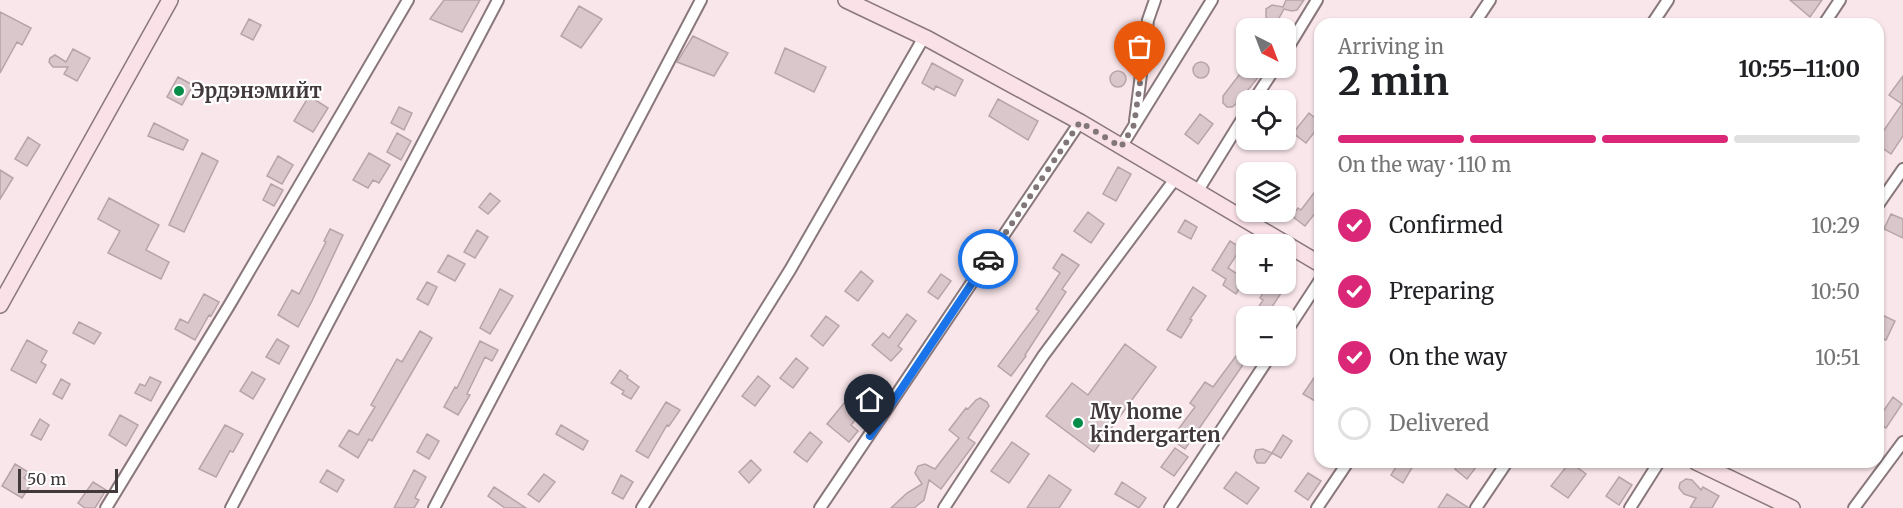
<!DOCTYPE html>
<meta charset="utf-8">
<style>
body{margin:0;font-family:Merriweather,serif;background:#f6f6f6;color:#202124;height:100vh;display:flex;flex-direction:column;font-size:22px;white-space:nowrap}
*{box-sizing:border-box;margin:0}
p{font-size:20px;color:#757577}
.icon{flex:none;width:33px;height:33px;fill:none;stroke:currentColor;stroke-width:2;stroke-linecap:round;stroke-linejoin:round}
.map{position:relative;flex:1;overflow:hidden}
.details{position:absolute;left:1314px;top:18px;width:570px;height:450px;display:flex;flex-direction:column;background:#fff;border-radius:18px;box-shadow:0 2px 4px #0004}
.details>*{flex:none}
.needle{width:39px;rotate:138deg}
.tools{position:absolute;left:1236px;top:18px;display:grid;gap:12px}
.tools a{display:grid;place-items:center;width:60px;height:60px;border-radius:12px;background:#fff;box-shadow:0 2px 4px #0004;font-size:30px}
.scale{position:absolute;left:18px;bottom:15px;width:100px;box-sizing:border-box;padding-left:6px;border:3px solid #41393b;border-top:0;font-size:16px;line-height:21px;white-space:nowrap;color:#41393b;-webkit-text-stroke:4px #fff;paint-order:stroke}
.pin{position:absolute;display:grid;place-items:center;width:51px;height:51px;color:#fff;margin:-62px -26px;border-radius:50% 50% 50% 0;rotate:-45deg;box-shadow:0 0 6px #0007}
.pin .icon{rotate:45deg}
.courier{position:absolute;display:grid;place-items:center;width:60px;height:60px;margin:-30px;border:4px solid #1a73e8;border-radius:50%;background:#fff;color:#222;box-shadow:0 2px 8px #0007}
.head em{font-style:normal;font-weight:700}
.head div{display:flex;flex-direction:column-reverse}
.head{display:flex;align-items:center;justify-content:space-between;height:102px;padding:0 24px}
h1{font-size:39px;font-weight:700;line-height:45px}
.bar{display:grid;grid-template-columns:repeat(4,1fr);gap:9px 6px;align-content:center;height:72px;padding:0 24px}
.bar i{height:8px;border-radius:4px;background:#e0e0e0}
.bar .on{background:#db2777}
.bar p{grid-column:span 4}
ol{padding:0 24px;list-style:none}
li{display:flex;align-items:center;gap:18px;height:66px}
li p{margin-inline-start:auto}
li .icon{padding:6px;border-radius:50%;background:#db2777;color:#fff;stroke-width:4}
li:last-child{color:#757577}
li i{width:33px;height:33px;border:3px solid #e0e0e0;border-radius:50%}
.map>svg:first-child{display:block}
.building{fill:#dac7cb;stroke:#b6a4a8;stroke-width:1.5}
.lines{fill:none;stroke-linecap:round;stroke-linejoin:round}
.street-casing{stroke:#89787b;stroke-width:14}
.secondary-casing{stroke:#89787b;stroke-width:18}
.street{stroke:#fff;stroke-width:10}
.secondary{stroke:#fae0e7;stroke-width:15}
.done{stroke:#817678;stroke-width:6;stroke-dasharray:0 10.8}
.route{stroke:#1a73e8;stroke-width:8}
.poi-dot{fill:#048c49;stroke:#fff;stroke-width:2}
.labels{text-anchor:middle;stroke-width:4.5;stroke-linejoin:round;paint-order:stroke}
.poi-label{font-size:20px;font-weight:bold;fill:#41393b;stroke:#fff;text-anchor:start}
</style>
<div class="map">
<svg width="1903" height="508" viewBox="0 0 1903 508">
<rect width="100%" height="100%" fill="#f9e6ea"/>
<path class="building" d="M444,0h36l-18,32 -32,-13z
M1286,0h18l-7,10 -5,1 -8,-2 -5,9 -7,6 -6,-7v-8l6,-4 11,2z
M1790,0h32l-12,17z
M579,6l23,13 -21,29 -20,-12z
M0,12l31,16 -9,17 -5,-3 -17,31z
M249,19l12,6 -8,15 -12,-6z
M693,36l35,17 -14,23 -37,-14z
M785,48l41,19 -12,25 -39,-19z
M73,49l17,9 -13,23 -13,-7 4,-7h-15l-4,-5 1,-4 5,-3 11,7z
M1193 70a8 8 0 1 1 16 0a8 8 0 1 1-16 0Z
M932,63l31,17 -8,16 -19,-10 -2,4 -12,-7z
M1246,66l14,9 -16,20 -2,-1 -6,10 -4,3h-5l-4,-4v-7z
M1110 79a8 8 0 1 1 16 0a8 8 0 1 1-16 0Z
M1903,76v60l-12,18 -13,-9v-6l24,-35 -13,-9z
M178,77l15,8 -11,20 -15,-8z
M309,96l19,12 -15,24 -19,-11z
M998,99l40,22 -10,19 -39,-24z
M399,107l13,6 -8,17 -13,-7z
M1309,113l11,9v3l-14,18 -13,-10z
M1200,114l13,10 -15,20 -13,-10z
M154,123l34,17 -5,10 -35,-14z
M397,133l14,8 -10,19 -14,-8z
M28,137l12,8 -13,21 -12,-7z
M202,153l16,8 -34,71 -15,-7z
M369,153l21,12 -11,18 -6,-3 -5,8 -15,-8z
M278,156l15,9 -11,19 -15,-8z
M1118,167l13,7 -15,27 -13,-7z
M0,170l13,8 -13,21z
M271,184l12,6 -9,16 -11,-6z
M1320,185v22l-15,19 -13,-10 6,-8 3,2z
M490,193l10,8 -12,13 -9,-7z
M109,198l50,27 -13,25 23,12 -8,17 -53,-26 12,-22 -22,-12z
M1088,212l16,12 -13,19 -17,-12z
M1891,214l12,5v19l-19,-9z
M1185,220l12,7 -6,12 -13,-7z
M330,229l13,6 -31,66 -14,26 -20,-12 14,-25 7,4 27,-52 -2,-1z
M477,230l11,7 -13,21 -11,-6z
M1230,241l11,7 -13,20 17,11 -9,15 -13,-9 3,-6 -14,-9z
M1062,254l17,11 -17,24 4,3 -41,63 1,1 -15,20 -13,-10 41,-55 -3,-2 24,-36 -7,-5z
M448,255l17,9 -10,17 -17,-9z
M861,271l12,10 -15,20 -13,-10z
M941,274l10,7 -13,18 -10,-7z
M427,282l10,5 -9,18 -11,-6z
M1268,284h19l-21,32h-13l10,-16 -3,-2z
M1193,287l13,9 -16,23 2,1 -11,18 -14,-8z
M500,289l13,7 -23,38 -10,-6z
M204,294l15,8 -8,14 -2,-1 -14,25 -20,-11 5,-10 8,4z
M1878,313l17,8 -9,19 -8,-3z
M907,314l9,7 -18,25 4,3 -11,12 -19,-16 11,-12 6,5z
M826,316l13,10 -16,20 -12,-10z
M79,322l22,11 -7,11 -21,-11z
M420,331l12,7 -60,103 -3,-2 -11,19 -19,-12 10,-16 9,5 17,-28 -4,-2 26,-46 5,3z
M277,339l12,7 -10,18 -13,-7z
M27,340l20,11 -6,11 5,3 -10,18 -25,-13z
M480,341l18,9 -6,11 -7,-4 -18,37 3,1 -12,20 -14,-8 11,-20 2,1z
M1125,344l31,23 -62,85 -48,-36 26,-33 16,12z
M1236,356h13l-64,93 -14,-10 24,-32 -5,-4 15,-21 8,5z
M796,358l12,10 -15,20 -13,-10z
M1320,369v24l-5,8 -12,-7z
M620,370l8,6 -1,2 12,9 -8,12 -9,-5 2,-3 -13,-8z
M252,372l13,7 -12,20 -13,-8z
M758,376l12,10 -15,20 -13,-10z
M150,377l11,5 -10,19 -16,-8 5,-9 5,2z
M61,379l9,5 -8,15 -9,-5z
M1893,397l9,7 -16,24 -8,-5v-4z
M980,398l7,4 2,4 -21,32 7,5 -34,46 -12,-9 -5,20 -10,8h-23l16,-15 15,-9 -7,-11 3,-7 7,-2 10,5 24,-31 -10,-8 17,-22 2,1 8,-9z
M666,402l14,8 -11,16 -2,-1 -19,33 -12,-7z
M845,402l15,12 -9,11 7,6 -9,11 -22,-18z
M120,415l18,10 -12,21 -17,-11z
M40,419l9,6 -8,15 -10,-5z
M225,425l18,9 -10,18 -3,-1 -14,26 -17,-8z
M561,425l27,16 -5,9 -27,-16z
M810,432l12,10 -15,20 -13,-10z
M427,434l12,7 -10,18 -12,-7z
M1283,435l9,6 -11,17 -9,-5 -7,10h-8l-3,-6 2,-7 7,-1 9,4z
M1012,442l17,12 -20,29 -18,-12z
M1175,448l13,9 -14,19 -13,-9z
M751,460l10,10 -12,13 -10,-11z
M1399,462h7l7,4 -10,17 -12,-8z
M1460,462h20l-13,17 -12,-10z
M1570,462l16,12 -18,24 -17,-12z
M15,464l13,8 -4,6 8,5 -10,15 -20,-12z
M327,470l17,10 -7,12 -17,-10z
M414,470l12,7 -11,21 4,2 -5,8h-20z
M1236,472l23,16 -12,16 -23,-16z
M1308,473l13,8 -13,19 -13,-9z
M544,474l11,8 -16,20 -11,-8z
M621,475l12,7 -10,17 -11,-6z
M1049,475l22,15 -12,18h-32z
M1619,477l13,8 -13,20 -13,-9z
M1686,479l6,1 9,10 2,-3 16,9 -7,12h-22l6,-10 -12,-4 -5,-6 1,-5z
M93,482l13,8 -11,18h-10l-7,-5z
M1122,482l24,16 -7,10 -24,-14z
M494,487l32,21h-21l-17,-12z
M1447,494l22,14h-31z"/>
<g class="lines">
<g class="street-casing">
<path id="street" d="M1474,24l16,-24
M1652,24l16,-24
M1824,24l16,-24
M1286,51l31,-51
M1254,100l21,-32
M1135,121l13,-101 7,-20
M1121,147l91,-147
M1197,192l49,-79
M1878,205l25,-36
M1286,332l34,-52
M106,508l124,-204 178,-304
M231,508l267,-508
M434,508l267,-508
M642,508l148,-238 134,-233
M820,508l260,-386
M944,508l99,-152 132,-177
M1170,508l100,-152
M1317,508l31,-46
M1476,508l31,-46
M1630,508l29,-46
M1854,508l49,-66"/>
</g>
<g class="secondary-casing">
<path id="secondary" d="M846,0l82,39 152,83 240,142
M0,305l170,-305
M1696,462l96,46"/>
</g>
<use href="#street" class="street"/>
<use href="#secondary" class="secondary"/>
</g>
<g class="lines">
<path class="done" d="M988,259l92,-137 41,25 13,-22 6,-42"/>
<path class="route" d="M870,436l118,-177"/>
</g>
<g class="poi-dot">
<circle cx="179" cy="91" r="6"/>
<circle cx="1078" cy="423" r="6"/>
</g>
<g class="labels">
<g class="poi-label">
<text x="191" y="98">Эрдэнэмийт</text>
<text x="1090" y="419">My home<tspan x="1090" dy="23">kindergarten</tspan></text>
</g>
</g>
</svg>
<div class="tools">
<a><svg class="needle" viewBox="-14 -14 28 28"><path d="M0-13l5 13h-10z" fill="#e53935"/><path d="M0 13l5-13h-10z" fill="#757577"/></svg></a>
<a><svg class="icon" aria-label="locate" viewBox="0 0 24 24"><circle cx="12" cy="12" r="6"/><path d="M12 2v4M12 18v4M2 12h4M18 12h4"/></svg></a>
<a><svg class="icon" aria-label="layers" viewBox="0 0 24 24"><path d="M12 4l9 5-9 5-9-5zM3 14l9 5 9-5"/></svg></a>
<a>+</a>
<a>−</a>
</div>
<div class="scale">50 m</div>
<div class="pin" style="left:1140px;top:83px;background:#ea580c"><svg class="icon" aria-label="bag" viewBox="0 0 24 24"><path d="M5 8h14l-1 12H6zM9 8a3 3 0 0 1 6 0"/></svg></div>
<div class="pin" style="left:870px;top:436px;background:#1f2937"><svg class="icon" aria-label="home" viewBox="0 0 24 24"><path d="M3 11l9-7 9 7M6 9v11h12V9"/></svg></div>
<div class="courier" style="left:988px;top:259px"><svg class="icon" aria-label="car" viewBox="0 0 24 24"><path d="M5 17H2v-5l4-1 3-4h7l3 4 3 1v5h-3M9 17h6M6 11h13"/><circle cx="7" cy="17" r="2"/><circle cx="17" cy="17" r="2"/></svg></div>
<section class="details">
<div class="head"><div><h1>2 min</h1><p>Arriving in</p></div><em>10:55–11:00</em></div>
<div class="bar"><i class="on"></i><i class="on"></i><i class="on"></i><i></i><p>On the way · 110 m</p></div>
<ol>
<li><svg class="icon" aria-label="check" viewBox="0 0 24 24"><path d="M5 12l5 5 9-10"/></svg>Confirmed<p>10:29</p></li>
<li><svg class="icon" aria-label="check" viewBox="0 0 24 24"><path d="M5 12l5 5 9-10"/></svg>Preparing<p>10:50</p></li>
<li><svg class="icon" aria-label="check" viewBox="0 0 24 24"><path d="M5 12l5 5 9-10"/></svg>On the way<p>10:51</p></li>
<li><i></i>Delivered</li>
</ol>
</section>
</div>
